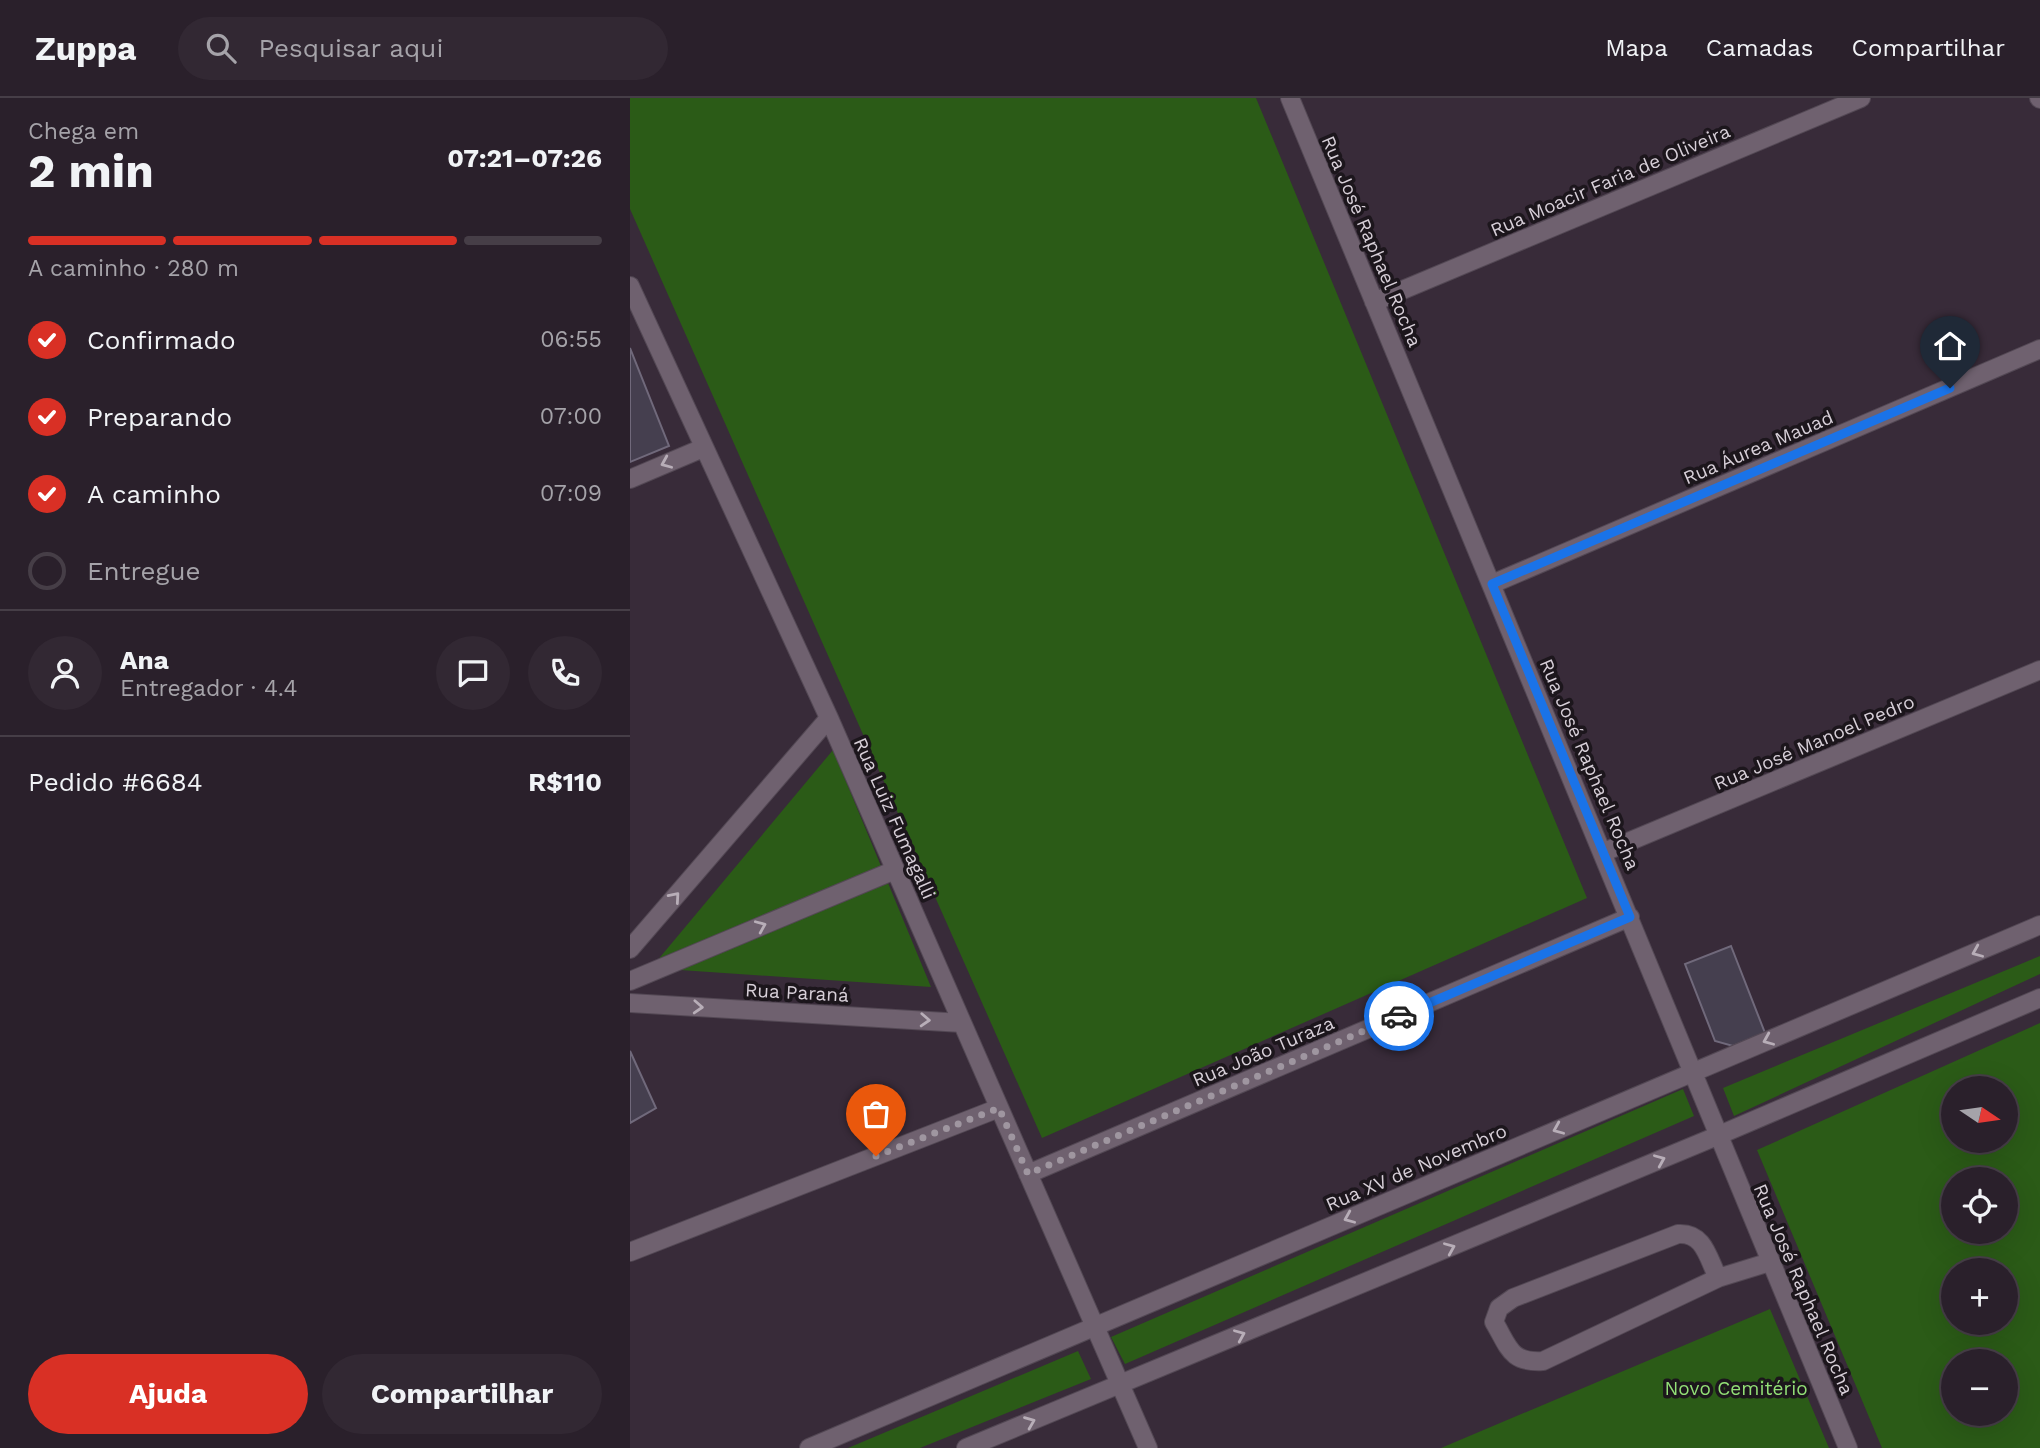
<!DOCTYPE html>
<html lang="pt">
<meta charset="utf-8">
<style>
body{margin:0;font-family:"Work Sans",sans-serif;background:#322833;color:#f1f3f6;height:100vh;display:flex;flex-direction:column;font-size:26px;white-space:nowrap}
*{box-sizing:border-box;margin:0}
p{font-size:23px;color:#a5a3a9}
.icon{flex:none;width:38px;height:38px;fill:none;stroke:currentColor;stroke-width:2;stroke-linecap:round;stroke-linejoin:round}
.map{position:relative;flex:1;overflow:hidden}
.details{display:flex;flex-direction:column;background:#2a202b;width:630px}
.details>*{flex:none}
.needle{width:46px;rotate:103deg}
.controls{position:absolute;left:1311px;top:978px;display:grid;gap:14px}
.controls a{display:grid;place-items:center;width:77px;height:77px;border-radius:50%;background:#2a202b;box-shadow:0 7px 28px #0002,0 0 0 2px #463e47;font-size:35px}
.pin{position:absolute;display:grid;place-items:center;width:60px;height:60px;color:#fff;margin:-72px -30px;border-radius:50% 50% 50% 0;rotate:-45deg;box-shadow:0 0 7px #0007}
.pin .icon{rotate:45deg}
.courier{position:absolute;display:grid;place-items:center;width:70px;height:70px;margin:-35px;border:5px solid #1a73e8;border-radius:50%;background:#fff;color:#222;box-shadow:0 2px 9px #0007}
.summary em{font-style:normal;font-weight:700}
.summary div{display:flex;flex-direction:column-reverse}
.summary{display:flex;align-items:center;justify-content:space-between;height:119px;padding:0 28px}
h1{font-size:46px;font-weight:700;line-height:52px}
.bar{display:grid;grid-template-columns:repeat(4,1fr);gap:10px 7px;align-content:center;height:84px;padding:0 28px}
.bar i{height:9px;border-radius:5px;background:#463e47}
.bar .on{background:#d93025}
.bar p{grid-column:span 4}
.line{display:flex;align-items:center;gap:18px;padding:0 28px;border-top:2px solid #463e47}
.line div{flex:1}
.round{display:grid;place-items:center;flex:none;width:74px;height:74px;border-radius:37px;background:#322833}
ol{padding:0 28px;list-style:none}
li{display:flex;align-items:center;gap:21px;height:77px}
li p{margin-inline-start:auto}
li .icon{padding:7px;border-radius:50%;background:#d93025;color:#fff;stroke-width:4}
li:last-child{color:#a5a3a9}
li i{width:38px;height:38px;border:4px solid #463e47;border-radius:50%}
.cta{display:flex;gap:14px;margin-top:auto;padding:14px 28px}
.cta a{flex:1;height:80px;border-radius:42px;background:#d93025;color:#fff;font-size:28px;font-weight:700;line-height:80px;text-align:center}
.cta a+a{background:#322833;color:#f1f3f6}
header{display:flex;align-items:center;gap:42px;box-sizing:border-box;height:98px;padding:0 35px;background:#2a202b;border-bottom:2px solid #463e47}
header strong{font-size:33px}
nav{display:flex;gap:38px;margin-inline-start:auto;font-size:24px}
.search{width:490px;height:63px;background:#322833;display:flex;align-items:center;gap:18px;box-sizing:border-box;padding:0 24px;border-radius:38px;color:#a5a3a9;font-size:26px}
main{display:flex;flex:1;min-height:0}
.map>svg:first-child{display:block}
.green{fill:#2b5b17;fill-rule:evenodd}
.building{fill:#453f4f;stroke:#70697b;stroke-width:2}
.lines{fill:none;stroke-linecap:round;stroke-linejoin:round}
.minor-casing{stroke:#534854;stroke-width:20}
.minor{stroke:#6f616f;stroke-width:18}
.oneway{stroke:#b8aeb8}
.done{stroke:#9f96a0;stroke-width:7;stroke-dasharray:0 12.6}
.route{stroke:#1a73e8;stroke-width:9}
.labels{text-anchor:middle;stroke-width:7;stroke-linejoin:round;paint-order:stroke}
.street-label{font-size:19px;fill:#d7cfd8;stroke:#1c161c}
.park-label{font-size:19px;fill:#93e077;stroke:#1c161c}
</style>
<header>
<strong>Zuppa</strong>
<div class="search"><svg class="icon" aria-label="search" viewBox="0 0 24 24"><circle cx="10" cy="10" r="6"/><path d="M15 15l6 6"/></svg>Pesquisar aqui</div>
<nav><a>Mapa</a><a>Camadas</a><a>Compartilhar</a></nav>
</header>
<main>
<section class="details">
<div class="summary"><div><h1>2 min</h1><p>Chega em</p></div><em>07:21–07:26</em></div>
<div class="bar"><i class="on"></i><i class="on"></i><i class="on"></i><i></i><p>A caminho · 280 m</p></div>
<ol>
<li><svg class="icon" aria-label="check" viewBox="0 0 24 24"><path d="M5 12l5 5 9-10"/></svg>Confirmado<p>06:55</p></li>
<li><svg class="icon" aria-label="check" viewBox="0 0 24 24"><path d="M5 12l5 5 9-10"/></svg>Preparando<p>07:00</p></li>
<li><svg class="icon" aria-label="check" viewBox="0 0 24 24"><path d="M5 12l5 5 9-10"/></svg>A caminho<p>07:09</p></li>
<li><i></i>Entregue</li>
</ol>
<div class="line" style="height:126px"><a class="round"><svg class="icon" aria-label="person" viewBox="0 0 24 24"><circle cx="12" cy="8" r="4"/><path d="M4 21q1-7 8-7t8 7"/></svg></a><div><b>Ana</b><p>Entregador · 4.4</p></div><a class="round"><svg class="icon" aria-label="chat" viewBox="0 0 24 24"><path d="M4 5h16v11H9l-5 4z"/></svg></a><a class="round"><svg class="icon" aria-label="phone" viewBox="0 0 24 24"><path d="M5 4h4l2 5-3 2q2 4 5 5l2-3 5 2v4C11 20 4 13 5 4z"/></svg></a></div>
<div class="line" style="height:91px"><div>Pedido #6684</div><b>R$110</b></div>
<div class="cta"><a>Ajuda</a><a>Compartilhar</a></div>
</section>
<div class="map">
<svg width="1410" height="1350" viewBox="0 0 1410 1350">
<rect width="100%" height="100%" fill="#382b39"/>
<path class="green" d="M0,0h626l331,800 -545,240 -412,-929z
M203,652l98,237 -280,-19z
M1410,858v18l-306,142 -11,-28z
M1410,925v425h-158l-125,-298zM1323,990h53v53h-53zM1323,1082h53v52h-53zM1376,1172v53h-53v-53zM1323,1264h53v52h-53z
M1053,991l11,27 -569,248 -14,-27z
M1140,1211l59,139h-388z
M448,1253l13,28 -171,69h-72z"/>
<path class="building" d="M0,250l39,98 -39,16z
M1101,848l34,87 -32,13 -18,-5 -30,-77z
M0,953l26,57 -26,15z"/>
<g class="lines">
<g class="minor-casing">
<path id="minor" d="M660,0l558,1350
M1409,0l1,1
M0,188l199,432 319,730
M744,204l487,-204
M0,381l73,-31
M862,486l548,-235
M974,754l436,-182
M0,851l199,-231
M0,883l265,-111
M0,905l332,20
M398,1076l602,-257
M0,1154l369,-144
M1088,1180c-10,-20 -14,-46 -40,-44l-165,64 -14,10 -5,14c15,25 16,41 49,39l175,-83 52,-16
M179,1350l1231,-523
M336,1350l751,-312 323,-138"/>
</g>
<use href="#minor" class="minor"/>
</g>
<defs><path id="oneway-chevron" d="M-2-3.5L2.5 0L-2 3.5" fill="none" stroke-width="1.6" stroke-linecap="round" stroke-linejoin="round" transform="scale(1.75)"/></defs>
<g class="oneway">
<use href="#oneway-chevron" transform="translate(36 365) rotate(157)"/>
<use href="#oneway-chevron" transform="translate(45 799) rotate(-49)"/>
<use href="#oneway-chevron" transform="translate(131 828) rotate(-23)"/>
<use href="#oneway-chevron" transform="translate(1347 854) rotate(157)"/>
<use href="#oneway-chevron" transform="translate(68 909) rotate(3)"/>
<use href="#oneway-chevron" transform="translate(295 922) rotate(3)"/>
<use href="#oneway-chevron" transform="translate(1138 942) rotate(157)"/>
<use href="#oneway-chevron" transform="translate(928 1031) rotate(157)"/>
<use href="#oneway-chevron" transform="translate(1030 1062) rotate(-23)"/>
<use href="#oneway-chevron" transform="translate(719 1120) rotate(157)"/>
<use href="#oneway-chevron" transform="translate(820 1150) rotate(-23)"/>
<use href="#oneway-chevron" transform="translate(610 1237) rotate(-23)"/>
<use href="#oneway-chevron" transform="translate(400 1324) rotate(-22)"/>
</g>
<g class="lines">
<path class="done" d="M246,1058l123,-48 29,66 371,-158"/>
<path class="route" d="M769,918l231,-99 -138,-333 458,-196"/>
</g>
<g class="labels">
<g class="street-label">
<text transform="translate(980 82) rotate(-23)" y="7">Rua Moacir Faria de Oliveira</text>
<text transform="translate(742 143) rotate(67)" y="7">Rua José Raphael Rocha</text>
<text transform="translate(1128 349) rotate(-23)" y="7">Rua Áurea Mauad</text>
<text transform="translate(1184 644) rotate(-23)" y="7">Rua José Manoel Pedro</text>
<text transform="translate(960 666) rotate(67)" y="7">Rua José Raphael Rocha</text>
<text transform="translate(265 720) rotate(66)" y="7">Rua Luiz Fumagalli</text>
<text transform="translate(167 894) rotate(3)" y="7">Rua Paraná</text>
<text transform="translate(633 953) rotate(-23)" y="7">Rua João Turaza</text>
<text transform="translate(786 1069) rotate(-23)" y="7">Rua XV de Novembro</text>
<text transform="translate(1174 1191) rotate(67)" y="7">Rua José Raphael Rocha</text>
</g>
<g class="park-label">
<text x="1106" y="1297">Novo Cemitério</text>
</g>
</g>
</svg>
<div class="controls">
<a><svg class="needle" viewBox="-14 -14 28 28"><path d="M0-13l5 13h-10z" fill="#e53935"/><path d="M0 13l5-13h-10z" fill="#a5a3a9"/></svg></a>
<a><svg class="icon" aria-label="locate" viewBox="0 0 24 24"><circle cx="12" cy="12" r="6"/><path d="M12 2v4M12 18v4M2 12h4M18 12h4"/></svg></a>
<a>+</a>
<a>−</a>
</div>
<div class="pin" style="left:246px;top:1058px;background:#ea580c"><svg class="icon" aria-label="bag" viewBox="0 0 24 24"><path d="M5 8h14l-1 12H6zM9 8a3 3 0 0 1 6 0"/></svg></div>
<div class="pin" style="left:1320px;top:290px;background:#1f2937"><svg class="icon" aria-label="home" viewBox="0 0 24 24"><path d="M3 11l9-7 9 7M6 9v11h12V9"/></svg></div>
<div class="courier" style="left:769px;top:918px"><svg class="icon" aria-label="car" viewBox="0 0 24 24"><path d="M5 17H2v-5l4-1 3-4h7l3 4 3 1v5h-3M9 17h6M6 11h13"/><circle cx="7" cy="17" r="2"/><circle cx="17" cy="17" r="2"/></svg></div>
</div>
</main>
